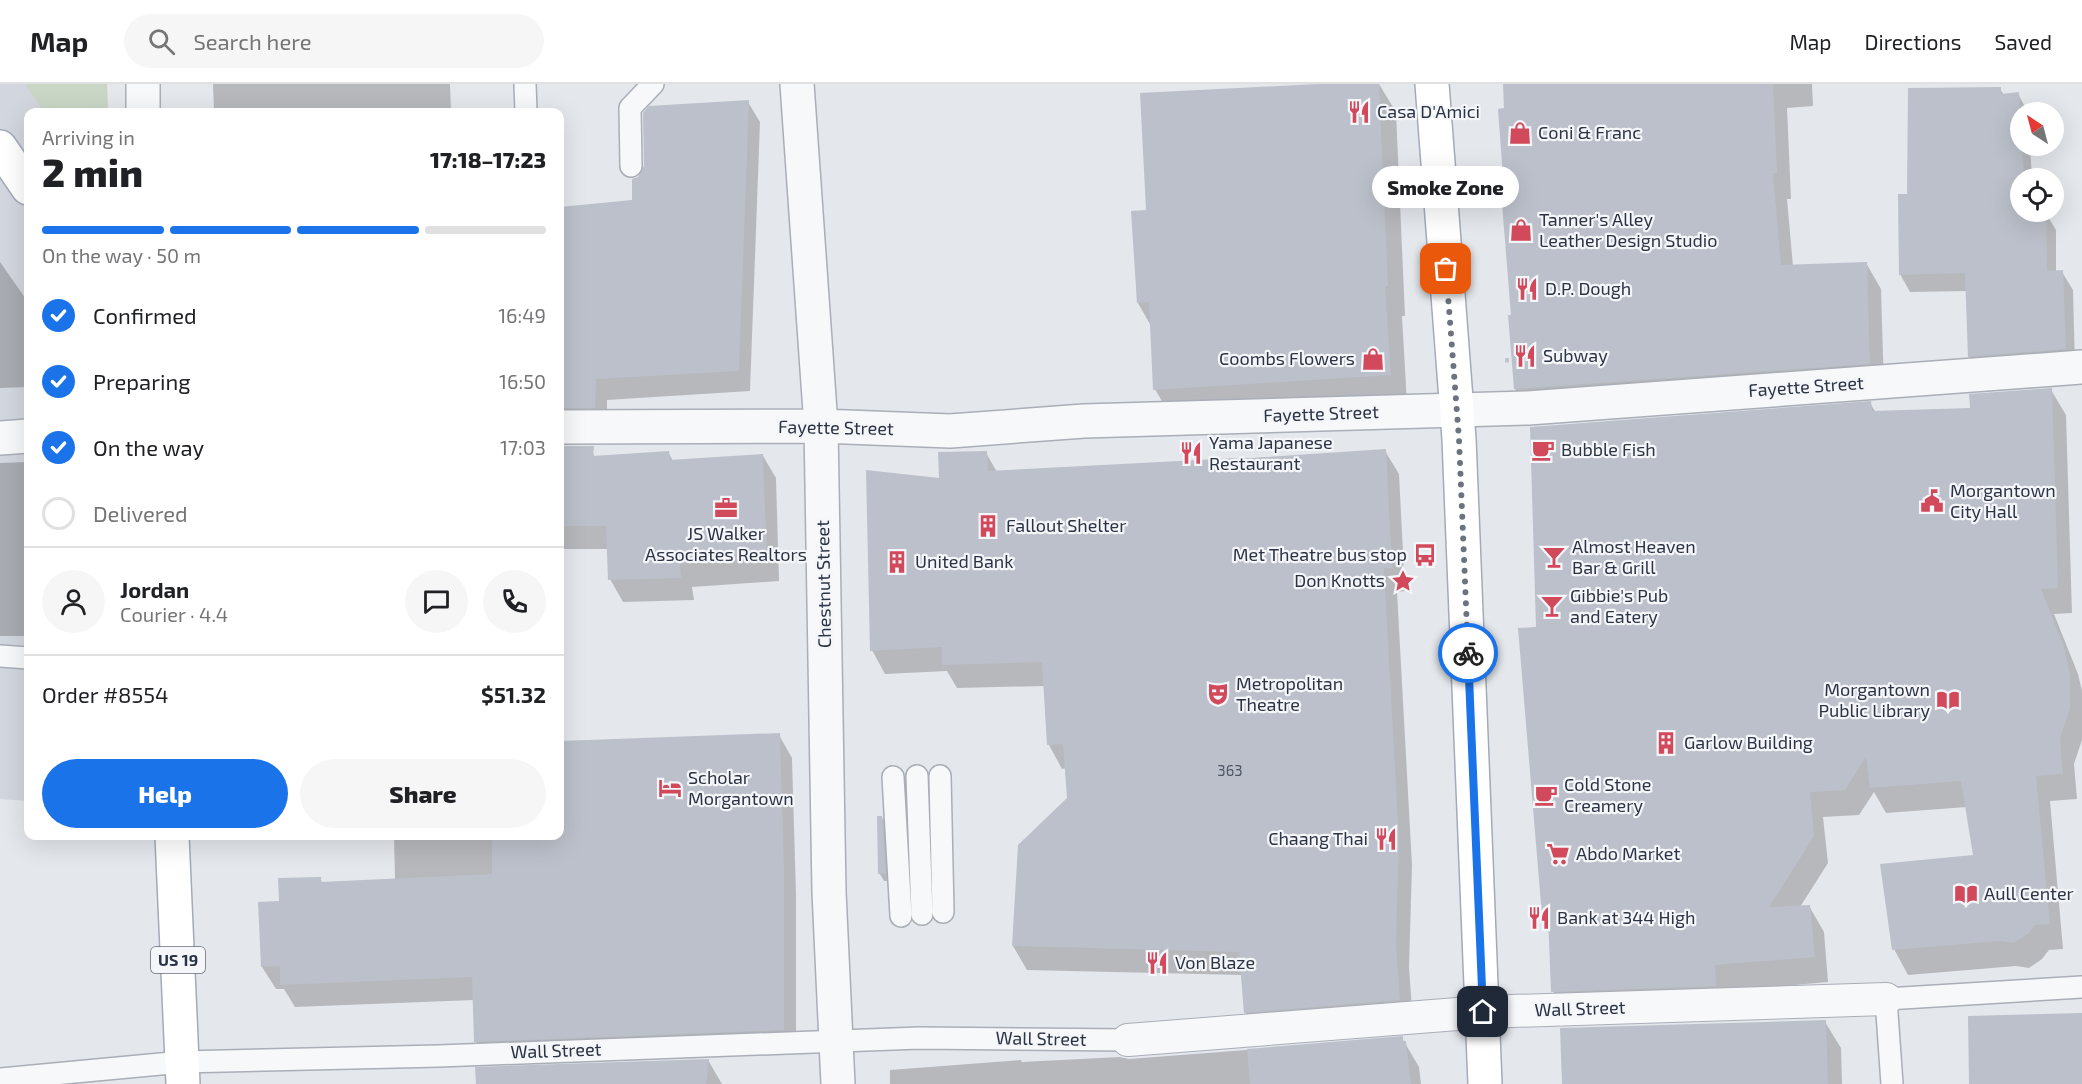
<!DOCTYPE html>
<meta charset="utf-8">
<style>
body{margin:0;font-family:"Exo 2",sans-serif;background:#f6f6f6;color:#202124;height:100vh;display:flex;flex-direction:column;font-size:22px;white-space:nowrap}
*{box-sizing:border-box;margin:0}
p{font-size:20px;color:#757577}
.icon{flex:none;width:33px;height:33px;fill:none;stroke:currentColor;stroke-width:2;stroke-linecap:round;stroke-linejoin:round}
.map{position:relative;flex:1;overflow:hidden}
.details{position:absolute;left:24px;top:24px;width:540px;height:732px;display:flex;flex-direction:column;background:#fff;border-radius:12px;box-shadow:0 6px 24px #0002}
.details>*{flex:none}
.needle{width:39px;rotate:324deg}
.tools{position:absolute;left:2010px;top:18px;display:grid;gap:12px}
.tools a{display:grid;place-items:center;width:54px;height:54px;border-radius:50%;background:#fff;box-shadow:0 6px 24px #0002;font-size:30px}
.pin{position:absolute;display:grid;place-items:center;width:51px;height:51px;color:#fff;margin:-26px;border-radius:12px;box-shadow:0 3px 9px #0006}
.courier{position:absolute;display:grid;place-items:center;width:60px;height:60px;margin:-30px;border:4px solid #1a73e8;border-radius:50%;background:#fff;color:#222;box-shadow:0 2px 8px #0007}
.bubble{position:absolute;height:42px;border-radius:21px;background:#fff;box-shadow:0 6px 24px #0002;font-size:20px;font-weight:800;line-height:42px;text-align:center}
.summary em{font-style:normal;font-weight:800}
.summary div{display:flex;flex-direction:column-reverse}
.summary{display:flex;align-items:center;justify-content:space-between;height:102px;padding:0 18px}
h1{font-size:39px;font-weight:800;line-height:45px}
.bar{display:grid;grid-template-columns:repeat(4,1fr);gap:9px 6px;align-content:center;height:72px;padding:0 18px}
.bar i{height:8px;border-radius:4px;background:#e0e0e0}
.bar .on{background:#1a73e8}
.bar p{grid-column:span 4}
.line{display:flex;align-items:center;gap:15px;padding:0 18px;border-top:2px solid #e0e0e0}
.line div{flex:1}
.round{display:grid;place-items:center;flex:none;width:63px;height:63px;border-radius:32px;background:#f6f6f6}
ol{padding:0 18px;list-style:none}
li{display:flex;align-items:center;gap:18px;height:66px}
li p{margin-inline-start:auto}
li .icon{padding:6px;border-radius:50%;background:#1a73e8;color:#fff;stroke-width:4}
li:last-child{color:#757577}
li i{width:33px;height:33px;border:3px solid #e0e0e0;border-radius:50%}
.action{display:flex;gap:12px;margin-top:auto;padding:12px 18px}
.action a{flex:1;height:69px;border-radius:36px;background:#1a73e8;color:#fff;font-size:24px;font-weight:800;line-height:69px;text-align:center}
.action a+a{background:#f6f6f6;color:#202124}
header{display:flex;align-items:center;gap:36px;box-sizing:border-box;height:84px;padding:0 30px;background:#fff;border-bottom:2px solid #e0e0e0}
header strong{font-size:28px}
nav{display:flex;gap:33px;margin-inline-start:auto;font-size:21px}
.search{width:420px;height:54px;background:#f6f6f6;display:flex;align-items:center;gap:15px;box-sizing:border-box;padding:0 21px;border-radius:33px;color:#757577;font-size:22px}
.map>svg:first-child{display:block}
.built{fill:#d2d6de}
.green{fill:#c9d6c5}
.shadow{fill:#0003}
.building{fill:#bbc0ca}
.lines{fill:none;stroke-linecap:round;stroke-linejoin:round}
.service-casing{stroke:#a9aeb7;stroke-width:24}
.pedestrian-casing{stroke:#a9aeb7;stroke-width:34}
.minor-casing{stroke:#a9aeb7;stroke-width:36}
.tertiary-casing{stroke:#a9aeb7;stroke-width:36}
.primary-casing{stroke:#a3abb8;stroke-width:36}
.path{stroke:#c2c5cb;stroke-width:4;stroke-dasharray:4.5 4.5;stroke-linecap:butt}
.service{stroke:#f7f8fa;stroke-width:21}
.pedestrian{stroke:#f7f8fa;stroke-width:32}
.minor{stroke:#f7f8fa;stroke-width:33}
.tertiary{stroke:#f7f8fa;stroke-width:33}
.primary{stroke:#fff;stroke-width:33}
.done{stroke:#6c737f;stroke-width:6;stroke-dasharray:0 10.8}
.route{stroke:#1a73e8;stroke-width:8}
.labels{text-anchor:middle;stroke-width:4.5;stroke-linejoin:round;paint-order:stroke}
.number-label{font-size:15px;fill:#4f5766}
.shield{fill:#f4f6f9;stroke:#676e7b;stroke-width:1.5}
.shield-label{font-size:16px;font-weight:bold;fill:#2b3445}
.poi-label{font-size:18px;fill:#2b3445;stroke:#f4f6f9;text-anchor:start}
.street-label{font-size:18px;fill:#2b3445;stroke:#f4f6f9}
</style>
<header>
<strong>Map</strong>
<div class="search"><svg class="icon" aria-label="search" viewBox="0 0 24 24"><circle cx="10" cy="10" r="6"/><path d="M15 15l6 6"/></svg>Search here</div>
<nav><a>Map</a><a>Directions</a><a>Saved</a></nav>
</header>
<div class="map">
<svg width="2082" height="1000" viewBox="0 0 2082 1000">
<rect width="100%" height="100%" fill="#e4e7ec"/>
<path class="built" d="M0,0h104l1,28h-77v689l-28,-2z"/>
<path class="green" d="M25,0h82l1,23 -4,5h-60z"/>
<path class="shadow" d="M213,0h237l1,28h-237z
M1346,0h33l17,28 9,204h-3l5,88 -235,15 -17,-30 -4,-63 -13,-23 9,-92z
M1505,0h307l1,22 -26,2 4,91h-4l6,67 73,-3 15,26 3,101 -354,25 -15,-26 -5,-73h3l-7,-110z
M2000,5l4,6 14,-1 10,18h-8v34h10l2,32h-12v34h25l11,18v42h6l11,18 2,77 -95,7 -11,-18 -2,-65 -57,1 -10,-18 8,-79z
M748,18l12,20 -10,269 -143,9v15l-47,-2v-205l74,-7 5,-23z
M0,178l28,40v85l-28,1z
M2051,306l15,25 6,198 -18,1 24,60 4,17v49l-8,24 3,35 -27,2 13,148 -14,1 -7,9 -13,9 -13,-2 -108,9 -14,-26 81,-93 -8,-49 -81,6 -12,-21 -15,23 -36,2 5,46 -28,44 9,-1 15,26 4,50 -99,9 -161,26 -15,-26 -3,-66 -6,-10 -7,-286 333,-226 6,10 95,-4z
M1385,367l14,23 6,117 -8,1 15,273 -3,102 4,57 -154,12 -14,-24 -3,-37 -215,-5 -14,-24 55,-147 -2,-31 -4,1 -13,-24 -4,-59 -88,2 -10,-17 -62,3 -13,-24 68,-171 46,-26 11,19z
M668,368l5,9 90,-5 13,22 3,103 -87,6 2,13 -71,2 -13,-23 -2,-30h-48v-95l33,-1 2,5z
M28,378v174h-28v-173z
M779,651l13,23 4,137v158l-307,11 -13,-23 -2,-41 -179,7 -11,-18h-8l-14,-22 58,-89 3,6 72,-4 -1,-44h166v-94z
M882,733l4,8 3,56h-5l-4,-7z
M1825,938l16,26 1,36h-278z
M1402,954l17,29 2,17h-531v-14l131,-10 1,2 97,-5 10,2z
M708,976l14,24h-244z"/>
<path class="building" d="M1318,0h61l9,202h-3l6,89 -238,15 -4,-88 -12,1 -6,-92 15,-1 -6,-117z
M1503,0h270l4,89h-4l8,92 86,-3 3,102 -356,25 -6,-74h3l-9,-111h3l-7,-95 6,-1z
M2001,3v7l18,-2 5,86h-4v34h26l1,59 16,-1 3,79 -98,8 -3,-84 -66,2 -1,-81h9l1,-106z
M749,16l-10,271 -143,8 -1,29h-35v-201l72,-7v-21l6,-2 6,-11 -1,-53 6,-7z
M2052,304l6,200 -17,1 23,58 6,28v34l-10,28 3,37 -27,2 14,148 -15,1 -7,9 -14,9 -14,-2 -108,9 -12,-86 93,-9 -12,-74 -91,7 -4,-31 -21,33 -35,2 4,44 -45,71 41,-2 5,52 -100,8 1,21 -165,6 -3,-77 -6,1 -24,-288 18,-1 -6,-200 341,-26 1,10 98,-3 -1,-14z
M560,362h34l-1,10 76,-5 1,9 93,-6 4,104 -87,6 1,14 -73,2 -2,-54h-46z
M1386,365l6,119h-8l15,272 -3,102 4,58 -156,13 -5,-61 -227,-6 6,-101 49,-47 -4,-54 -16,1 -5,-83 -100,3v-18l-72,4 -4,-181 73,8 -1,-26 49,-1 1,20 249,-13v1z
M780,649l4,138v159l-310,12 -2,-65 -192,8v-19l-19,1 -3,-65 21,-1 -1,-23 43,-1v5l171,-8v-38h68v-95z
M877,732h5l4,58h-8z
M2082,929v71h-113l-1,-68z
M1826,936l2,64h-266l-2,-56z
M1403,952v5h3l5,43h-161l-3,-35z
M709,975l-3,25h-230l-1,-17z"/>
<g class="lines">
<g class="service-casing">
<path id="service" d="M525,0l1,28
M631,82l-1,-58 23,-24
M0,572l28,2
M917,692l5,138
M940,692l3,136
M893,693l8,139
M0,995l182,-17 257,-6 480,-18 209,2
M1892,1000l-6,-85 196,-12"/>
</g>
<g class="pedestrian-casing">
<path id="pedestrian" d="M1128,956l355,-28 403,-13"/>
</g>
<g class="minor-casing">
<path id="minor" d="M797,0l24,342 8,466 9,192
M560,343l261,-1 129,5 134,-10 444,-13 554,-41
M0,354l28,-2"/>
</g>
<g class="tertiary-casing">
<path id="tertiary" d="M143,0v28"/>
</g>
<g class="primary-casing">
<path id="primary" d="M1432,0l27,355 26,645
M0,63l28,41
M172,752l11,248"/>
</g>
<path class="path" d="M1507,274v9"/>
<use href="#service" class="service"/>
<use href="#pedestrian" class="pedestrian"/>
<use href="#minor" class="minor"/>
<use href="#tertiary" class="tertiary"/>
<use href="#primary" class="primary"/>
</g>
<g class="lines">
<path class="done" d="M1446,185l13,170 9,214"/>
<path class="route" d="M1468,569l15,359"/>
</g>
<defs>
<g id="restaurant-bare" transform="scale(1.8)"><path d="M-5-6h1v4h1v-4h1v4h1v-4h1v5L-1.5 .5V6h-2V.5L-5-1ZM5-6V6H3V1.5H1.5Q1.5-4 5-6Z" fill="#d1495b" stroke="#f4f6f9" stroke-width="2.5" paint-order="stroke"/></g>
<g id="shop-bare" transform="scale(1.8)"><path d="M-5-2.5h2.3a2.7 3.5 0 0 1 5.4 0H5L5.5 6h-11ZM-1.5-2.5h3a1.5 2.3 0 0 0-3 0Z" fill="#d1495b" stroke="#f4f6f9" stroke-width="2.5" paint-order="stroke"/></g>
<g id="cafe-bare" transform="scale(1.8)"><path d="M-5.5-4.5H6V0H3Q3 3.5 0 3.5H-2.5Q-5.5 3.5-5.5 0ZM3-3.2v2h1.7v-2ZM-6 4.5H4V6H-6Z" fill="#d1495b" stroke="#f4f6f9" stroke-width="2.5" paint-order="stroke"/></g>
<g id="civic-bare" transform="scale(1.8)"><path d="M-.6-6.5H3V-4.5H.6V-3L4-1V1h2V6H-6V1h2V-1L-.6-3ZM-1.2 2.5V6h2.4V2.5Z" fill="#d1495b" stroke="#f4f6f9" stroke-width="2.5" paint-order="stroke"/></g>
<g id="office-bare" transform="scale(1.8)"><path d="M-6-3h4V-5.5h4V-3h4V5H-6ZM-1-4.5V-3h2v-1.5ZM-6 0V1H6V0Z" fill="#d1495b" stroke="#f4f6f9" stroke-width="2.5" paint-order="stroke"/></g>
<g id="building-bare" transform="scale(1.8)"><path d="M-4-6H4V6H1V3H-1V6H-4ZM-2.5-4.3h1.7v1.8h-1.7ZM.8-4.3h1.7v1.8H.8ZM-2.5-1h1.7V.8h-1.7ZM.8-1h1.7V.8H.8Z" fill="#d1495b" stroke="#f4f6f9" stroke-width="2.5" paint-order="stroke"/></g>
<g id="bus-bare" transform="scale(1.8)"><path d="M-5-6H5V4H4V6H2V4H-2V6H-4V4H-5ZM-3.5-4V0h7V-4ZM-3.5 1.2v1.5H-2V1.2ZM2 1.2v1.5H3.5V1.2Z" fill="#d1495b" stroke="#f4f6f9" stroke-width="2.5" paint-order="stroke"/></g>
<g id="bar-bare" transform="scale(1.8)"><path d="M-6-5H6L.8 .8V4.5H3.5V6h-7V4.5H-.8V.8Z" fill="#d1495b" stroke="#f4f6f9" stroke-width="2.5" paint-order="stroke"/></g>
<g id="sight-bare" transform="scale(1.8)"><path d="M0-6L1.8-2.2L6-1.7L2.9 1.2L3.7 5.4L0 3.3L-3.7 5.4L-2.9 1.2L-6-1.7L-1.8-2.2Z" fill="#d1495b" stroke="#f4f6f9" stroke-width="2.5" paint-order="stroke"/></g>
<g id="theatre-bare" transform="scale(1.8)"><path d="M-5-5.5Q0-4 5-5.5V0Q5 5 0 6Q-5 5-5 0ZM-3.3-2.5H-1v1.5H-3.3ZM1-2.5H3.3v1.5H1ZM-2.8 1Q0 5.5 2.8 1Z" fill="#d1495b" stroke="#f4f6f9" stroke-width="2.5" paint-order="stroke"/></g>
<g id="library-bare" transform="scale(1.8)"><path d="M-6-4Q-3-5.5-.7-3.5V5Q-3 3-6 4ZM6-4Q3-5.5 .7-3.5V5Q3 3 6 4Z" fill="#d1495b" stroke="#f4f6f9" stroke-width="2.5" paint-order="stroke"/></g>
<g id="hotel-bare" transform="scale(1.8)"><path d="M-6-4.5h1.5V1H6V5H4.5V3h-9V5H-6ZM-4 0a1.8 1.8 0 1 1 3.6 0ZM.5 0V-2.5h3Q6-2.5 6 0Z" fill="#d1495b" stroke="#f4f6f9" stroke-width="2.5" paint-order="stroke"/></g>
<g id="supermarket-bare" transform="scale(1.8)"><path d="M-6-5.5h2.5l.6 2H6L4.5 2H-2.5L-4.4-4H-6ZM-1.5 3.2a1.3 1.3 0 1 0 .1 0ZM3 3.2a1.3 1.3 0 1 0 .1 0Z" fill="#d1495b" stroke="#f4f6f9" stroke-width="2.5" paint-order="stroke"/></g>
</defs>
<g fill-rule="evenodd">
<use href="#restaurant-bare" x="1359" y="28"/>
<use href="#shop-bare" x="1520" y="49"/>
<use href="#shop-bare" x="1521" y="146"/>
<use href="#restaurant-bare" x="1527" y="205"/>
<use href="#restaurant-bare" x="1525" y="272"/>
<use href="#shop-bare" x="1373" y="275"/>
<use href="#cafe-bare" x="1543" y="366"/>
<use href="#restaurant-bare" x="1191" y="369"/>
<use href="#civic-bare" x="1932" y="417"/>
<use href="#office-bare" x="726" y="424"/>
<use href="#building-bare" x="988" y="442"/>
<use href="#bus-bare" x="1425" y="471"/>
<use href="#bar-bare" x="1554" y="473"/>
<use href="#building-bare" x="897" y="478"/>
<use href="#sight-bare" x="1403" y="497"/>
<use href="#bar-bare" x="1552" y="522"/>
<use href="#theatre-bare" x="1218" y="610"/>
<use href="#library-bare" x="1948" y="616"/>
<use href="#building-bare" x="1666" y="659"/>
<use href="#hotel-bare" x="670" y="704"/>
<use href="#cafe-bare" x="1546" y="711"/>
<use href="#restaurant-bare" x="1386" y="755"/>
<use href="#supermarket-bare" x="1558" y="770"/>
<use href="#library-bare" x="1966" y="810"/>
<use href="#restaurant-bare" x="1539" y="834"/>
<use href="#restaurant-bare" x="1157" y="879"/>
</g>
<g class="labels">
<g class="number-label">
<text x="1230" y="692">363</text>
</g>
<rect class="shield" x="151" y="863" width="54" height="26" rx="4.5"/>
<g class="shield-label">
<text x="178" y="882">US 19</text>
</g>
<g class="poi-label">
<text x="1377" y="34">Casa D'Amici</text>
<text x="1538" y="55">Coni &amp; Franc</text>
<text x="1539" y="142">Tanner's Alley<tspan x="1539" dy="21">Leather Design Studio</tspan></text>
<text x="1545" y="211">D.P. Dough</text>
<text x="1543" y="278">Subway</text>
<text x="1355" y="281" text-anchor="end">Coombs Flowers</text>
<text x="1209" y="365">Yama Japanese<tspan x="1209" dy="21">Restaurant</tspan></text>
<text x="1561" y="372">Bubble Fish</text>
<text x="1950" y="413">Morgantown<tspan x="1950" dy="21">City Hall</tspan></text>
<text x="1006" y="448">Fallout Shelter</text>
<text x="726" y="456" text-anchor="middle">JS Walker<tspan x="726" dy="21">Associates Realtors</tspan></text>
<text x="1572" y="469">Almost Heaven<tspan x="1572" dy="21">Bar &amp; Grill</tspan></text>
<text x="1407" y="477" text-anchor="end">Met Theatre bus stop</text>
<text x="915" y="484">United Bank</text>
<text x="1385" y="503" text-anchor="end">Don Knotts</text>
<text x="1570" y="518">Gibbie's Pub<tspan x="1570" dy="21">and Eatery</tspan></text>
<text x="1236" y="606">Metropolitan<tspan x="1236" dy="21">Theatre</tspan></text>
<text x="1930" y="612" text-anchor="end">Morgantown<tspan x="1930" dy="21">Public Library</tspan></text>
<text x="1684" y="665">Garlow Building</text>
<text x="688" y="700">Scholar<tspan x="688" dy="21">Morgantown</tspan></text>
<text x="1564" y="707">Cold Stone<tspan x="1564" dy="21">Creamery</tspan></text>
<text x="1368" y="761" text-anchor="end">Chaang Thai</text>
<text x="1576" y="776">Abdo Market</text>
<text x="1984" y="816">Aull Center</text>
<text x="1557" y="840">Bank at 344 High</text>
<text x="1175" y="885">Von Blaze</text>
</g>
<g class="street-label">
<text transform="translate(1806 303) rotate(-4)" y="6">Fayette Street</text>
<text transform="translate(1321 330) rotate(-2)" y="6">Fayette Street</text>
<text transform="translate(836 344) rotate(1)" y="6">Fayette Street</text>
<text transform="translate(824 500) rotate(-91)" y="6">Chestnut Street</text>
<text transform="translate(1580 925) rotate(-2)" y="6">Wall Street</text>
<text transform="translate(1041 955) rotate(1)" y="6">Wall Street</text>
<text transform="translate(556 967) rotate(-2)" y="6">Wall Street</text>
</g>
</g>
</svg>
<div class="tools">
<a><svg class="needle" viewBox="-14 -14 28 28"><path d="M0-13l5 13h-10z" fill="#e53935"/><path d="M0 13l5-13h-10z" fill="#757577"/></svg></a>
<a><svg class="icon" aria-label="locate" viewBox="0 0 24 24"><circle cx="12" cy="12" r="6"/><path d="M12 2v4M12 18v4M2 12h4M18 12h4"/></svg></a>
</div>
<div class="pin" style="left:1446px;top:185px;background:#ea580c"><svg class="icon" aria-label="bag" viewBox="0 0 24 24"><path d="M5 8h14l-1 12H6zM9 8a3 3 0 0 1 6 0"/></svg></div>
<div class="pin" style="left:1483px;top:928px;background:#1f2937"><svg class="icon" aria-label="home" viewBox="0 0 24 24"><path d="M3 11l9-7 9 7M6 9v11h12V9"/></svg></div>
<div class="courier" style="left:1468px;top:569px"><svg class="icon" aria-label="bike" viewBox="0 0 24 24"><circle cx="6" cy="16" r="4"/><circle cx="18" cy="16" r="4"/><path d="M6 16l4-8h5l3 8M10 8l3 8H6M13 5h3"/></svg></div>
<div class="bubble" style="left:1372px;top:82px;width:147px">Smoke Zone</div>
<section class="details">
<div class="summary"><div><h1>2 min</h1><p>Arriving in</p></div><em>17:18–17:23</em></div>
<div class="bar"><i class="on"></i><i class="on"></i><i class="on"></i><i></i><p>On the way · 50 m</p></div>
<ol>
<li><svg class="icon" aria-label="check" viewBox="0 0 24 24"><path d="M5 12l5 5 9-10"/></svg>Confirmed<p>16:49</p></li>
<li><svg class="icon" aria-label="check" viewBox="0 0 24 24"><path d="M5 12l5 5 9-10"/></svg>Preparing<p>16:50</p></li>
<li><svg class="icon" aria-label="check" viewBox="0 0 24 24"><path d="M5 12l5 5 9-10"/></svg>On the way<p>17:03</p></li>
<li><i></i>Delivered</li>
</ol>
<div class="line" style="height:108px"><a class="round"><svg class="icon" aria-label="person" viewBox="0 0 24 24"><circle cx="12" cy="8" r="4"/><path d="M4 21q1-7 8-7t8 7"/></svg></a><div><b>Jordan</b><p>Courier · 4.4</p></div><a class="round"><svg class="icon" aria-label="chat" viewBox="0 0 24 24"><path d="M4 5h16v11H9l-5 4z"/></svg></a><a class="round"><svg class="icon" aria-label="phone" viewBox="0 0 24 24"><path d="M5 4h4l2 5-3 2q2 4 5 5l2-3 5 2v4C11 20 4 13 5 4z"/></svg></a></div>
<div class="line" style="height:78px"><div>Order #8554</div><b>$51.32</b></div>
<div class="action"><a>Help</a><a>Share</a></div>
</section>
</div>
